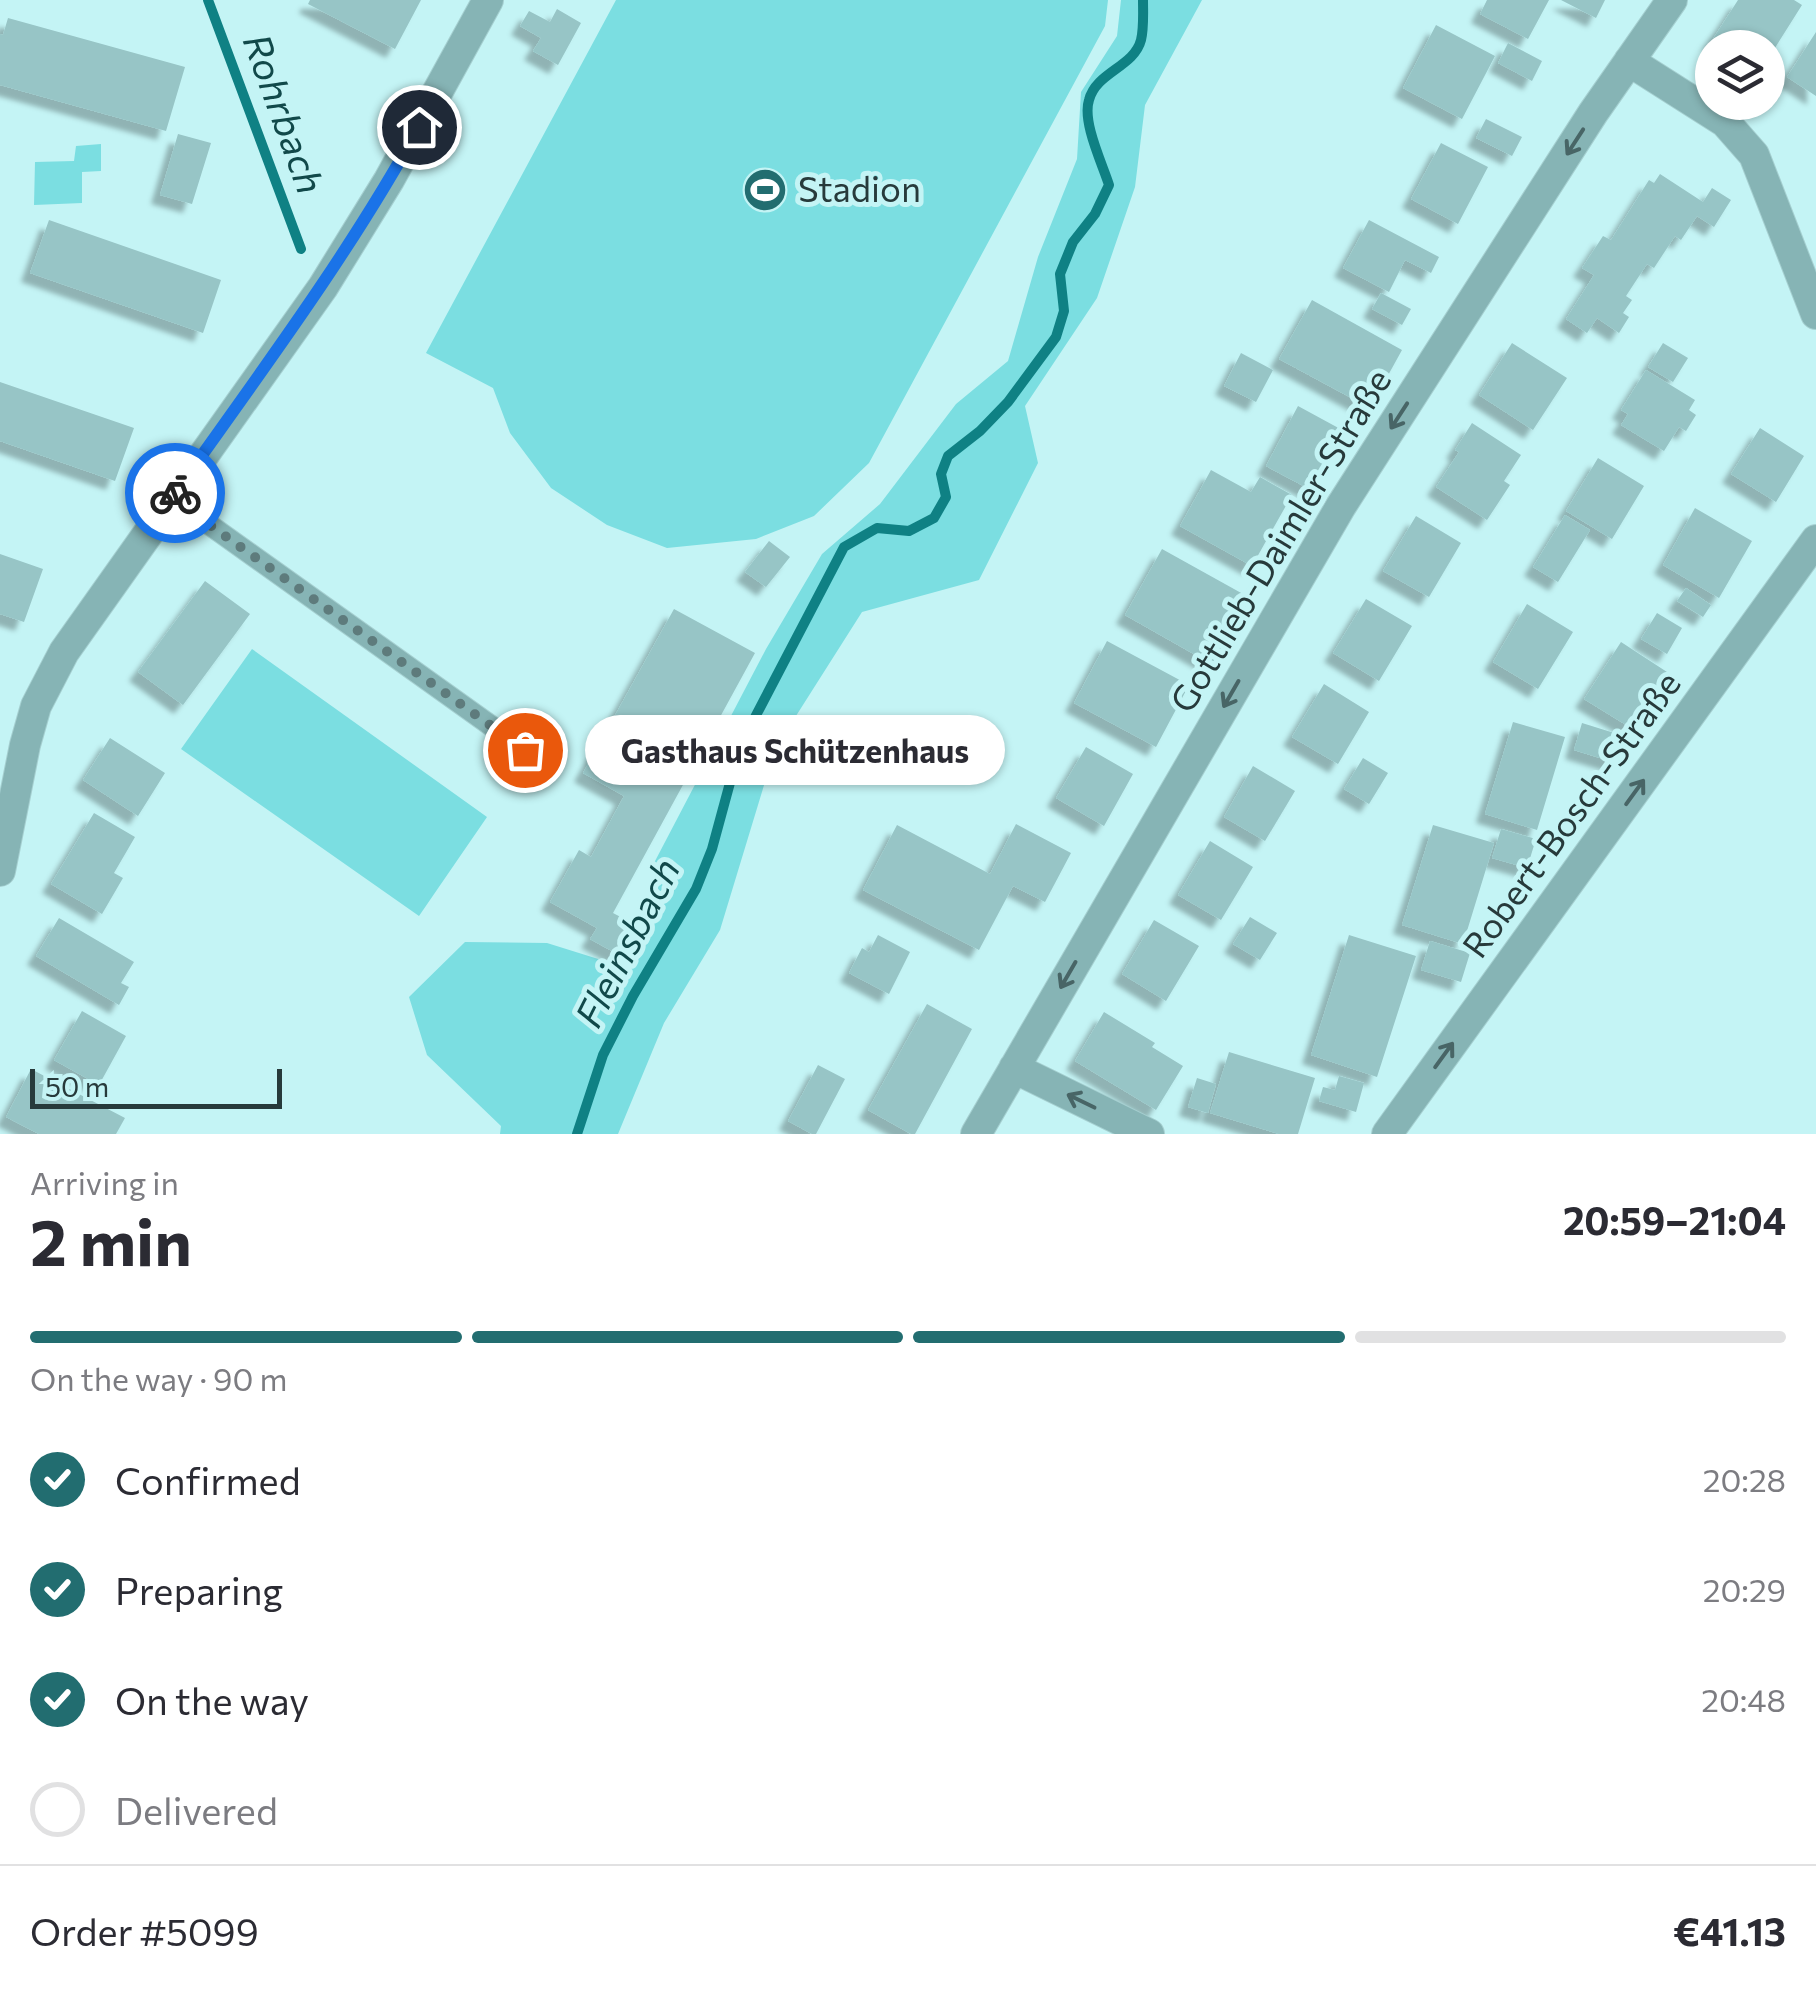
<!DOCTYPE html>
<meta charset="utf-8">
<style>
body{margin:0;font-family:Commissioner,sans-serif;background:#f7f7f7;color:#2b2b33;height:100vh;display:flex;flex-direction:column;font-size:38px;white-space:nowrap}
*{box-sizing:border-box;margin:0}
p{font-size:32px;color:#7c7c81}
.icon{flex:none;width:55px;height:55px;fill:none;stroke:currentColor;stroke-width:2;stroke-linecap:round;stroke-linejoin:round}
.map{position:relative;height:1134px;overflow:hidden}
.details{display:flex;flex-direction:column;background:#fff;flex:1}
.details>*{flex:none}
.controls{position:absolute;left:1695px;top:30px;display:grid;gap:20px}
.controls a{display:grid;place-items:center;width:90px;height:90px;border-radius:50%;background:#fff;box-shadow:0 2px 8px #0004;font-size:50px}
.scale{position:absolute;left:30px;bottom:25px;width:252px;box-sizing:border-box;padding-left:10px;border:5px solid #273a3b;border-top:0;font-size:28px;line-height:35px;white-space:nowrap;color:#273a3b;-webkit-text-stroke:8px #c4f4f5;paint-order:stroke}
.pin{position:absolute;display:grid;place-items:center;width:85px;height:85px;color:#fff;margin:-42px;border:5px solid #fff;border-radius:50%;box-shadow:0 2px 10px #0007}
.courier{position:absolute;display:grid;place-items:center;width:100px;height:100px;margin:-50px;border:8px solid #1a73e8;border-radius:50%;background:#fff;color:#222;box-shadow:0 2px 12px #0007}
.bubble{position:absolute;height:70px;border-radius:35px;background:#fff;box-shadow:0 2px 8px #0004;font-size:32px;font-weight:700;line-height:70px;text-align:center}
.head em{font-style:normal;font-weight:700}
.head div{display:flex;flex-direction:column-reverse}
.head{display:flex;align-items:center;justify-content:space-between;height:170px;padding:0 30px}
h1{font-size:65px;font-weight:700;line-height:75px}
.bar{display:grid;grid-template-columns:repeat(4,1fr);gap:15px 10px;align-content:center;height:120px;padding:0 30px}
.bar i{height:12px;border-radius:8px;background:#e1e1e2}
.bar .current{background:#226d70}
.bar p{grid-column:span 4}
.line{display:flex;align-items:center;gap:25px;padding:0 30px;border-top:2px solid #e1e1e2}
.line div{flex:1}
ol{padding:0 30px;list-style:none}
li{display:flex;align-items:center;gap:30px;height:110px}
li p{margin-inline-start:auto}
li .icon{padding:10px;border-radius:50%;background:#226d70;color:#fff;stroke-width:4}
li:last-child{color:#7c7c81}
li i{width:55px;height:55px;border:5px solid #e1e1e2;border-radius:50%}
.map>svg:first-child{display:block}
.green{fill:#7bdee1}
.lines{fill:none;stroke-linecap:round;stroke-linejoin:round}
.stream{stroke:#0f8184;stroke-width:10}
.building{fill:#97c5c6;filter:url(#shadow)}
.lane-casing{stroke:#a5cfd0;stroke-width:22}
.street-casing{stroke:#a5cfd0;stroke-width:32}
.lane{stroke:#86b4b5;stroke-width:20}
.street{stroke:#86b4b5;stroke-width:30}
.oneway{stroke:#486566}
.done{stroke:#5e7b7c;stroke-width:10;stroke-dasharray:0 18}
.route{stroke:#1a73e8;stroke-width:12}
.labels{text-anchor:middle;stroke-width:10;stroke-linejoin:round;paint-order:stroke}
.poi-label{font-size:35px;fill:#273a3b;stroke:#c4f4f5;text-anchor:start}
.street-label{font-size:35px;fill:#273a3b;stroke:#c4f4f5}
.water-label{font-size:38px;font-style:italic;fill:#11494a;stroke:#c4f4f5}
</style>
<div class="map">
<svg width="1816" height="1134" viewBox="0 0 1816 1134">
<defs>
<filter id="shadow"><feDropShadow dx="-9" dy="9" stdDeviation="2.5" flood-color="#0004"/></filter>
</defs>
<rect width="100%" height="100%" fill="#c4f4f5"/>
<path class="green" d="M616,0h492l-3,26 -236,437 -55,53 -58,23 -89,9 -60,-23 -56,-37 -41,-55 -17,-45 -67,-35z
M1121,0h81l-57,105 -10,82 -38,111 -72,108 13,57 -59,117 -117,32 -87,137 -55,181 -56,93 -46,111h-118l1,-8 -74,-71 -18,-58 56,-55 82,1 80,25 19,-46 8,-59 112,-214 56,-95 58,-50 76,-100 52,-43 30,-104 39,-98 4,-67 36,-56z
M101,144v27l-19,1v31l-48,2 1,-43 39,-1 2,-15z
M252,649l235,168 -68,99 -238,-167z"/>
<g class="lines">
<path class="stream" d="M208,0l93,249
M577,1134l26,-79 30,-59 63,-107 16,-40 28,-103 104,-199 33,-19 32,3 25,-13 12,-21 -5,-23 7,-18 32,-25 28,-29 48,-65 8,-26 -4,-37 13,-32 22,-28 14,-29c-7,-22 -27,-63 -20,-85 7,-28 45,-33 52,-60 3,-12 2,-27 2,-40"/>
</g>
<path class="building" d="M310,0h111l-26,49 -87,-45z
M1487,0h62l-21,39 -48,-25z
M1561,0h44l-9,18z
M1738,0h56l8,5 -34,54v-11h-48l-9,-6z
M557,9l24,14 -23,42 -25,-14 8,-13 -21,-12 9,-15 21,11z
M8,18l177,49 -19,64 -166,-46v-51l3,1z
M1436,25l59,31 -33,63 -59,-31z
M1816,32v64l-29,-19z
M1508,43l34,18 -10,20 -34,-18z
M1486,119l36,18 -10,19 -36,-18z
M178,134l33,9 -19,61 -32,-9z
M1441,143l47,24 -30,57 -47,-25z
M1660,174l43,28 9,-14 19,12 -17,27 -17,-11 -16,24 -6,-4 -21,32 -7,-4 -21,32 6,4 -9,13 6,4 -10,16 -22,-15 -10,15 -21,-14 28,-44 -12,-7 21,-32 8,4 38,-60 5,3z
M49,220l172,60 -18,53 -173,-60z
M1369,220l70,37 -8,16 -26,-13 -16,32 -46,-24z
M1381,293l30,16 -9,16 -30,-16z
M1312,300l90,50 -32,58 -91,-49z
M1512,343l55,35 -34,52 -54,-35z
M1663,343l25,15 -15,24 -25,-15z
M1241,353l32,17 -17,32 -32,-16z
M1646,370l49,30 -6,10 7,5 -10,16 -7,-4 -15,24 -43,-26 7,-11 -7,-4z
M0,382l134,46 -19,53 -115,-40z
M1298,406l46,25 -31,60 -47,-25z
M1472,423l49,32 -17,26 6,4 -23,35 -51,-33 23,-35 -4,-2z
M1760,428l44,28 -28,46 -45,-28z
M1598,458l46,28 -32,53 -46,-28z
M1211,470l40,22 9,-15 32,18 -40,71 -72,-40z
M1695,508l57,33 -33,57 -56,-33z
M1565,515l25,15 -32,52 -25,-15z
M1416,516l45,27 -32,54 -46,-26z
M769,541l21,16 -24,30 -21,-15z
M1162,549l90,50 -37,67 -90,-51z
M0,554l43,15 -19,53 -24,-8z
M205,581l45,33 -67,91 -45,-33z
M1686,588l25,17 -8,12 -26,-16z
M1366,599l46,27 -33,55 -46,-28z
M1527,604l46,28 -35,57 -45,-27z
M674,609l81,44 -142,260 23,12 -17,30 -29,-16 7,-11 -47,-26 29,-52 12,7 33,-61 -41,-23z
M1657,613l25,15 -15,26 -26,-15z
M1107,641l82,44 -33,62 -82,-44z
M1621,642l46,30 -36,56 -47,-29z
M1324,684l45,28 -31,52 -46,-27z
M1513,722l52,15 -28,93 -52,-16z
M1582,723l42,13 -8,27 -42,-13z
M110,738l55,35 -27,43 -55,-36z
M1086,747l47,27 -29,52 -48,-28z
M1363,758l25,15 -19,31 -25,-15z
M1253,766l42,25 -30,50 -41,-24z
M94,813l41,24 -21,36 9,5 -21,36 -51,-30z
M1016,824l55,29 -26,49 -32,-16 -34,64 -116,-60 34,-65 93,49z
M1433,825l61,18 -31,101 -61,-19z
M1501,829l35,10 -9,29 -35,-10z
M1210,841l43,26 -32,53 -43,-25z
M1250,917l27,16 -17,27 -27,-16z
M59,918l75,44 -13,21 8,4 -10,18 -83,-49z
M1154,920l45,26 -33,55 -44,-27z
M878,935l32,17 -21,42 -40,-21 13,-25 7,4z
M1349,935l67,21 -39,121 -66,-22z
M1430,941l40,12 -9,29 -40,-12z
M927,1004l45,25 -57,105h-4l-43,-24z
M82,1011l44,25 -27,49 -45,-25z
M1104,1012l51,31 -3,4 31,19 -27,44 -81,-49z
M1229,1052l86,26 -17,56h-19l-69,-21z
M818,1065l27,14 -29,55h-4l-24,-13z
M31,1069l94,49 -9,16h-77l-33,-17z
M1339,1076l25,7 -8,29 -37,-11 4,-14 12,3z
M1197,1078l19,6 -8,29 -20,-6z"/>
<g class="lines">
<g class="lane-casing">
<path id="lane" d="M172,498l353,252"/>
</g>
<g class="street-casing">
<path id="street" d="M1629,61l96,61 29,33 62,159
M0,871l25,-126 11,-39 28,-54 259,-365 66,-107 99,-180
M1014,1068l135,66
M976,1134l365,-628 252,-393 79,-113
M1387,1134l429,-594"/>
</g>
<use href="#lane" class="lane"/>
<use href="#street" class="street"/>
</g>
<defs><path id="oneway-shaft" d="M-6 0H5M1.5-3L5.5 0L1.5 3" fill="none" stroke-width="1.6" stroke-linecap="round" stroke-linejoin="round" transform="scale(2.5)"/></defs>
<g class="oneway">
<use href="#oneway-shaft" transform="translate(1575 142) rotate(123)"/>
<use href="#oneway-shaft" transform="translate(1399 416) rotate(123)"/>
<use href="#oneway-shaft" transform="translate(1231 694) rotate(120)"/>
<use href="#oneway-shaft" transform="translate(1635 792) rotate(-54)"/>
<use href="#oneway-shaft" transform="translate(1068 975) rotate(120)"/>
<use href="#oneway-shaft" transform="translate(1444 1055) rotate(-54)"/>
<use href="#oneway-shaft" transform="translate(1081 1101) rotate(-154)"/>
</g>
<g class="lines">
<path class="done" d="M175,493l-3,5 353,252"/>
<path class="route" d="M175,493c85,-120 173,-237 244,-366"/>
</g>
<defs>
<g id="stadium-disc" transform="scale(2.25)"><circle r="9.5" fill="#226d70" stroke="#c4f4f5"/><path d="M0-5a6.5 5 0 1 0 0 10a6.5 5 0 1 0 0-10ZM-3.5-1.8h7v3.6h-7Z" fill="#fff"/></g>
</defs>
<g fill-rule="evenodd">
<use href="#stadium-disc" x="765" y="190"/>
</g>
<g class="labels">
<g class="poi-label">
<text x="798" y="202">Stadion</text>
</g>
<g class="street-label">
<text transform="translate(1281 541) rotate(-59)" y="12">Gottlieb-Daimler-Straße</text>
<text transform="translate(1572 815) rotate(-54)" y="12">Robert-Bosch-Straße</text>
</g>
<g class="water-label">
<text transform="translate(283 114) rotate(70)" y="13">Rohrbach</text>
<text transform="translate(628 943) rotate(-63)" y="13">Fleinsbach</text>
</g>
</g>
</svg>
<div class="controls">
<a><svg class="icon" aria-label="layers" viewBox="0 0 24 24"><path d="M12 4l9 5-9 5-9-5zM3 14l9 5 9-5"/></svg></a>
</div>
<div class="scale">50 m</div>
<div class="pin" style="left:525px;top:750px;background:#ea580c"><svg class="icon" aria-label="bag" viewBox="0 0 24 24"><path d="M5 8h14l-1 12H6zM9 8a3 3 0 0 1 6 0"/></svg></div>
<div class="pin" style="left:419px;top:127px;background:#1f2937"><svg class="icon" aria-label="home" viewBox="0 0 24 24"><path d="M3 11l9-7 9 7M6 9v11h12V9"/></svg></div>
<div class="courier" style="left:175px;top:493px"><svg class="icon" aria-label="bike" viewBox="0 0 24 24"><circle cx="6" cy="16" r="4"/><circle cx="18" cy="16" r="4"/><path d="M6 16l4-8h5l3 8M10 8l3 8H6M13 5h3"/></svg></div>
<div class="bubble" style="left:585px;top:715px;width:420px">Gasthaus Schützenhaus</div>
</div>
<section class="details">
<div class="head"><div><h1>2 min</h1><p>Arriving in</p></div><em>20:59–21:04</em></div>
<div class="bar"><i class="current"></i><i class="current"></i><i class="current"></i><i></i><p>On the way · 90 m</p></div>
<ol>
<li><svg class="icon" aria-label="check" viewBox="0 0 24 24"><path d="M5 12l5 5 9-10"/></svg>Confirmed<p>20:28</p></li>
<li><svg class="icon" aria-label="check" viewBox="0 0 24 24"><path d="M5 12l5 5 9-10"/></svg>Preparing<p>20:29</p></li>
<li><svg class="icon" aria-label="check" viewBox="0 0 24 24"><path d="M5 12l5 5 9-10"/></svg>On the way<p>20:48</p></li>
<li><i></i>Delivered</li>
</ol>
<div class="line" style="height:130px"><div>Order #5099</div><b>€41.13</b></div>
</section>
